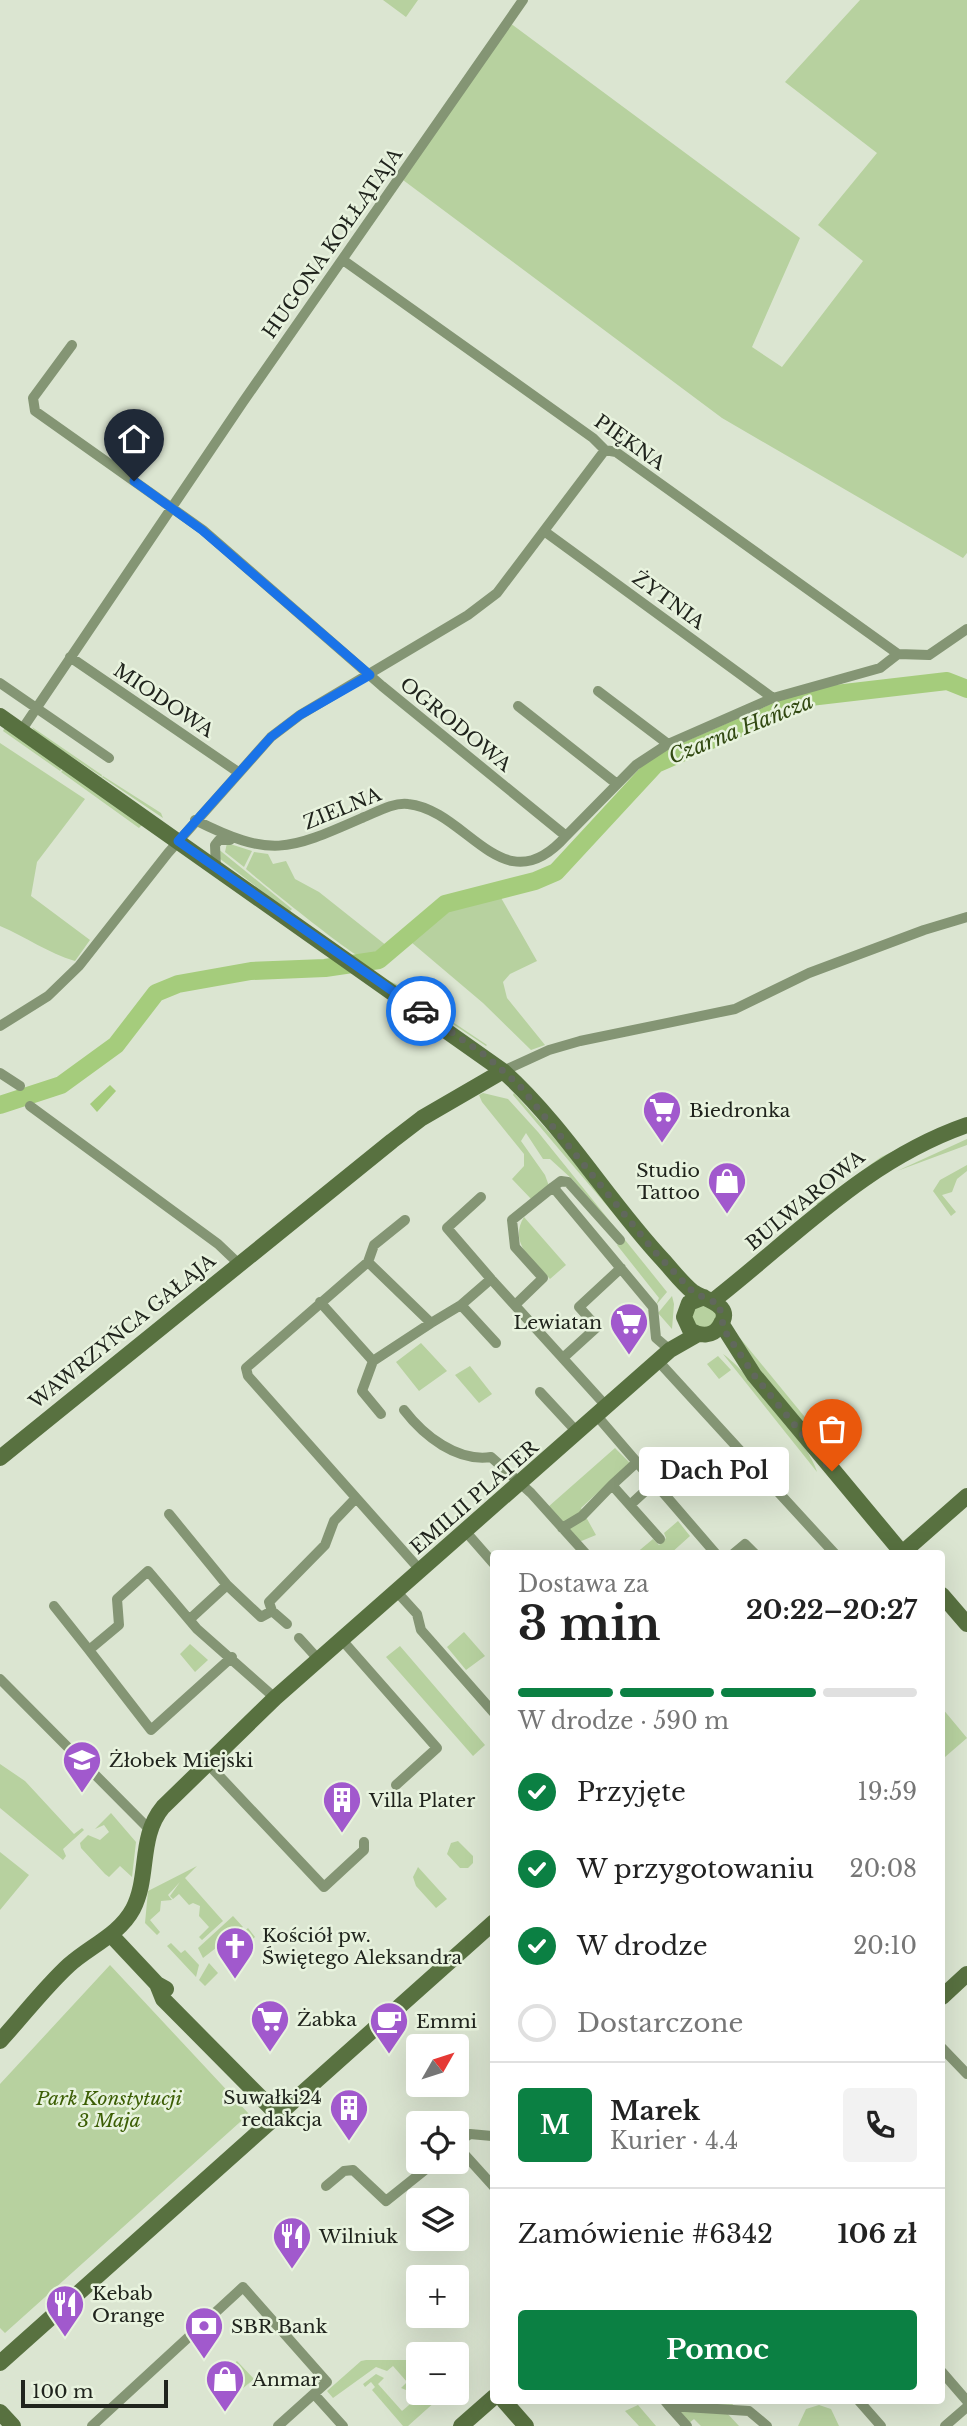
<!DOCTYPE html>
<html lang="pl">
<meta charset="utf-8">
<style>
body{margin:0;font-family:"Libre Baskerville",serif;background:#f2f2f2;color:#222;height:100vh;display:flex;flex-direction:column;font-size:26px;white-space:nowrap}
*{box-sizing:border-box;margin:0}
p{font-size:23px;color:#767676}
.icon{flex:none;width:38px;height:38px;fill:none;stroke:currentColor;stroke-width:2;stroke-linecap:round;stroke-linejoin:round}
.map{position:relative;flex:1;overflow:hidden}
.drawer{position:absolute;left:490px;top:1550px;width:455px;height:854px;display:flex;flex-direction:column;background:#fff;border-radius:7px;box-shadow:0 7px 28px #0002}
.drawer>*{flex:none}
.needle{width:46px;rotate:51deg}
.fabs{position:absolute;left:406px;top:2034px;display:grid;gap:14px}
.fabs a{display:grid;place-items:center;width:63px;height:63px;border-radius:7px;background:#fff;box-shadow:0 7px 28px #0002;font-size:35px}
.scale{position:absolute;left:21px;bottom:18px;width:147px;box-sizing:border-box;padding-left:7px;border:4px solid #20241d;border-top:0;font-size:19px;line-height:24px;white-space:nowrap;color:#20241d;-webkit-text-stroke:5px #e8f3de;paint-order:stroke}
.pin{position:absolute;display:grid;place-items:center;width:60px;height:60px;color:#fff;margin:-72px -30px;border-radius:50% 50% 50% 0;rotate:-45deg;box-shadow:0 0 7px #0007}
.pin .icon{rotate:45deg}
.courier{position:absolute;display:grid;place-items:center;width:70px;height:70px;margin:-35px;border:5px solid #1a73e8;border-radius:50%;background:#fff;color:#222;box-shadow:0 2px 9px #0007}
.bubble{position:absolute;height:49px;border-radius:7px;background:#fff;box-shadow:0 7px 28px #0002;font-size:23px;font-weight:700;line-height:49px;text-align:center}
.headline em{font-style:normal;font-weight:700}
.headline div{display:flex;flex-direction:column-reverse}
.headline{display:flex;align-items:center;justify-content:space-between;height:119px;padding:0 28px}
h1{font-size:46px;font-weight:700;line-height:52px}
.bar{display:grid;grid-template-columns:repeat(4,1fr);gap:10px 7px;align-content:center;height:84px;padding:0 28px}
.bar i{height:9px;border-radius:5px;background:#e0e0e0}
.bar .selected{background:#0b8043}
.bar p{grid-column:span 4}
.line{display:flex;align-items:center;gap:18px;padding:0 28px;border-top:2px solid #e0e0e0}
.line div{flex:1}
.round{display:grid;place-items:center;flex:none;width:74px;height:74px;border-radius:7px;background:#f2f2f2}
ol{padding:0 28px;list-style:none}
li{display:flex;align-items:center;gap:21px;height:77px}
li p{margin-inline-start:auto}
li .icon{padding:7px;border-radius:50%;background:#0b8043;color:#fff;stroke-width:4}
li:last-child{color:#767676}
li i{width:38px;height:38px;border:4px solid #e0e0e0;border-radius:50%}
.action{display:flex;gap:14px;margin-top:auto;padding:14px 28px}
.action a{flex:1;height:80px;border-radius:7px;background:#0b8043;color:#fff;font-size:28px;font-weight:700;line-height:80px;text-align:center}
.map>svg:first-child{display:block}
.green{fill:#b7d19f}
.water{fill:#a5cc7c}
.lines{fill:none;stroke-linecap:round;stroke-linejoin:round}
.river{stroke:#a5cc7c;stroke-width:18}
.street{stroke:#849574;stroke-width:10}
.secondary{stroke:#587140;stroke-width:16}
.done{stroke:#61685c;stroke-width:7;stroke-dasharray:0 12.6}
.route{stroke:#1a73e8;stroke-width:9}
.labels{text-anchor:middle;stroke-width:5;stroke-linejoin:round;paint-order:stroke}
.street-label{font-size:19px;fill:#20241d;stroke:#e8f3de}
.poi-label{font-size:19px;fill:#20241d;stroke:#e8f3de;text-anchor:start}
.park-label{font-size:19px;font-style:italic;fill:#3c5e05;stroke:#e8f3de}
.water-label{font-size:21px;font-style:italic;fill:#314911;stroke:#e8f3de}
</style>
<div class="map">
<svg width="967" height="2426" viewBox="0 0 967 2426">
<rect width="100%" height="100%" fill="#dbe5d1"/>
<path class="green" d="M383,0h35l-12,17z
M860,0h107v553l-4,5 -241,-140 -319,-238 107,-157 290,215 -48,109 30,20 81,-106 -45,-36 59,-72 -92,-71z
M5,727l58,41 -3,3 -57,-40z
M32,727l70,48 -1,3 2,-2 58,37 2,5 -128,-86z
M0,743l85,56 -48,63 -6,34 59,44 -15,21c-27,-8 -49,-24 -75,-35z
M64,768l79,56 -4,4 -78,-56z
M227,843l25,8 -8,16 -19,-15z
M217,848l75,61 -3,3 -70,-54z
M254,852l14,2 5,10 13,-3 9,18 24,13 68,54c-6,6 -15,12 -24,12 -8,0 -103,-77 -117,-89z
M500,896l37,65 -27,13 -7,8 4,16 38,47 -14,5 -48,-47 -72,-61 32,-32z
M385,979l11,5 91,61 -1,1z
M483,1093l25,6 30,33 129,160 -11,13 3,-7 -42,-53 7,-6 -52,-60 -22,-20h-7l-17,-26 -5,8 24,34 4,11 -16,15 -21,-22 12,-13v-12l-42,-52 -3,-7z
M514,1093l67,75 50,66 -118,-139z
M967,1117l-146,88 -5,-1 65,-47z
M967,1139v6l-70,26z
M967,1165v6l-10,8 -5,13 -10,3 14,17 -5,4 -18,-25 7,-11z
M524,1217l42,48 -16,14c-17,-18 -42,-36 -26,-62z
M672,1296l2,8 -2,25 -14,-16z
M693,1300l30,14 -20,21 -18,-23z
M740,1338l73,89h-6l-72,-86z
M421,1343l26,28 -28,20 -23,-29z
M723,1354c23,16 88,93 94,118z
M718,1356l13,14 -12,9 -12,-15z
M470,1366l22,28 -13,9 -24,-28z
M615,1448l15,15 -49,45 15,27 -17,7 -31,-35z
M678,1521l12,15 -20,18h-35l18,-15 6,6 7,-7 -2,-5z
M464,1632l21,24 -19,14 -19,-23z
M190,1644l18,16 -13,12 -15,-18z
M400,1646l85,99 -12,11 -87,-99z
M942,1708l25,30 -22,19 -3,-3z
M0,1764l25,17 49,53 8,-6 2,2 -21,19 3,7 -3,4 -63,-52z
M111,1813l25,29 -4,35 -12,-11 -11,11 -4,-3 -24,-26 -1,-5 8,-8 12,5 9,-8 -5,-7 -9,4z
M458,1841l15,15v7l-5,5h-8l-13,-14 4,-11z
M0,1852l29,23 -29,35z
M197,1866l-12,12 38,43 -21,19 -3,-3 10,-10 -10,-11 1,-10 -7,-3 -4,2 -10,-11 -6,5 -3,-3 10,-14 -12,13 4,5 -11,1 -1,10 -10,9 10,12 -3,3 -12,-12 3,-32z
M418,1867l29,32 -11,9 -20,-22 -3,-9z
M233,1916l10,11 -40,31 -5,-10z
M248,1928l7,9 -15,13 -7,-8z
M171,1943l10,10 4,-3 14,15 -3,12 -29,-31z
M209,1963l9,10 -13,13 -6,-6z
M110,1965l139,149 -244,219 -5,-5v-244z
M366,2360h40l12,14 -7,7 6,7 -6,4 -10,-4 6,-6 -14,-16 -6,5 -11,-4 -43,31 -6,-7 34,-30z
M237,2361l17,18 -12,10 -16,-18z
M376,2374l8,4 -6,6 24,27 14,-12 5,5 14,-12h11l-38,34h-5l-31,-36 3,-3 -4,-5 -6,5 -2,-3z
M214 2385a9 9 0 1 1 18 0a9 9 0 1 1-18 0Z
M669,2401h67l-10,11 13,14h-38l-7,-7 -6,5z
M638,2405l18,21h-17l-14,-15z
M819,2405l12,4 8,17h-41l8,-17z"/>
<path class="water" d="M110,1085l6,6 -19,21 -7,-8z"/>
<g class="lines">
<path class="river" d="M0,1105l61,-20 55,-40 40,-52 22,-9 73,-13 74,-3 54,-8 66,-56 90,-23 21,-9 100,-108 154,-67 137,-16 20,8"/>
<path class="street" d="M343,260l250,178 12,12 11,2 282,202 31,1 38,-26
M72,345l-39,53 2,13 168,119 179,156 184,150 70,-71 32,-21 105,-46 107,-30 18,-14
M544,531l229,167
M70,657l168,115
M0,683l109,75
M598,691l70,53
M518,706l99,78
M21,731l222,-329 280,-402
M195,820c76,38 92,31 167,-2 13,-5 31,-16 46,-14 60,6 95,103 158,32
M216,868l-1,-23 4,-5h11
M0,1026l48,-30 31,-30 89,-113 103,-116 29,-22 168,-100 29,-22 108,-143
M503,1071l46,-21 31,-9 155,-32 74,-36 115,-43 43,-13
M0,1073l20,13
M30,1106l188,138 21,20
M553,1187l8,-6 7,1 52,58
M481,1197l-34,31 44,51
M368,1262l6,-17 31,-25
M320,1302l53,59
M461,1305l35,38
M515,1305l28,-27 -28,-31 -3,-27 41,-33 100,120 3,31 14,12
M564,1357l33,-30 -18,-20 42,-39
M659,1362l176,192
M540,1392l38,41
M404,1410c20,26 53,52 87,47l40,36 55,61
M381,1414l-19,-23 11,-30 58,-38
M597,1416l119,138
M612,1485l24,-22
M630,1505l24,-22
M169,1514l58,71
M562,1528l20,-12 30,-31 48,54
M466,1532l28,32
M733,1554l12,-10 10,10
M421,1571l-173,-195 -2,-8 122,-106 63,61 30,-18 30,-26 116,128
M397,1592l20,22 4,16 73,83
M54,1606l35,44
M272,1611l15,13
M190,1619l37,-34 34,32 11,-6 -3,-9 56,-57 9,-24 21,-22
M299,1638l20,22
M342,1640l95,108 -41,37
M232,1657l-81,73 -62,-80 30,-25 -2,-26 31,-28 49,58 78,69
M0,1679l149,150
M207,1763l117,124 40,-37v-8
M942,2048l25,26
M457,2143l13,-9 22,2
M457,2146l37,41
M326,2186l18,-15 9,-1 33,31 50,-40
M942,2372l25,29
M314,2394l29,32
M665,2401l4,5 80,5 18,15
M859,2401l22,25
M669,2406l18,20
M92,2426l151,-139 84,95 -49,44
M945,2426l22,-19"/>
<path class="secondary" d="M0,716l503,355c62,56 104,129 160,189 10,11 19,23 30,32 12,8 43,13 26,35 -7,10 -19,9 -29,3l-6,-13 5,-14 15,-6
M714,1300c82,-64 152,-140 253,-175
M721,1323l33,52 149,179
M0,1458l392,-317 30,-23 81,-47
M901,1554l66,-58
M942,1595l25,29
M111,1935l46,49 9,5
M157,1984l6,15 115,116
M942,1997l25,-23
M0,2041c23,-25 44,-53 69,-76 21,-19 50,-30 64,-56 17,-33 5,-72 30,-102l112,-109 395,-348 28,-16
M0,2363l494,-441
M504,2401l22,25
M0,2412l13,14
M461,2426l33,-29"/>
</g>
<g class="lines">
<path class="done" d="M421,1011l65,45 33,29 136,167 39,41 25,11 5,26 30,45 78,96"/>
<path class="route" d="M134,481l68,49 168,145 -70,40 -29,22 -93,104 243,170"/>
</g>
<defs>
<g id="supermarket-pin" transform="scale(2.0125)"><path d="M0 17L-7.5 6A9.5 9.5 0 1 1 7.5 6Z" fill="#a159cd" stroke="#e8f3de"/><path d="M-6-5.5h2.5l.6 2H6L4.5 2H-2.5L-4.4-4H-6ZM-1.5 3.2a1.3 1.3 0 1 0 .1 0ZM3 3.2a1.3 1.3 0 1 0 .1 0Z" fill="#fff"/></g>
<g id="shop-pin" transform="scale(2.0125)"><path d="M0 17L-7.5 6A9.5 9.5 0 1 1 7.5 6Z" fill="#a159cd" stroke="#e8f3de"/><path d="M-5-2.5h2.3a2.7 3.5 0 0 1 5.4 0H5L5.5 6h-11ZM-1.5-2.5h3a1.5 2.3 0 0 0-3 0Z" fill="#fff"/></g>
<g id="school-pin" transform="scale(2.0125)"><path d="M0 17L-7.5 6A9.5 9.5 0 1 1 7.5 6Z" fill="#a159cd" stroke="#e8f3de"/><path d="M0-5L7-2L0 1L-7-2ZM-4 1L0 2.5L4 1V4Q0 6-4 4Z" fill="#fff"/></g>
<g id="building-pin" transform="scale(2.0125)"><path d="M0 17L-7.5 6A9.5 9.5 0 1 1 7.5 6Z" fill="#a159cd" stroke="#e8f3de"/><path d="M-4-6H4V6H1V3H-1V6H-4ZM-2.5-4.3h1.7v1.8h-1.7ZM.8-4.3h1.7v1.8H.8ZM-2.5-1h1.7V.8h-1.7ZM.8-1h1.7V.8H.8Z" fill="#fff"/></g>
<g id="church-pin" transform="scale(2.0125)"><path d="M0 17L-7.5 6A9.5 9.5 0 1 1 7.5 6Z" fill="#a159cd" stroke="#e8f3de"/><path d="M-1.2-6h2.4v3.5h3.3v2.4h-3.3V6h-2.4V-.1h-3.3v-2.4h3.3Z" fill="#fff"/></g>
<g id="cafe-pin" transform="scale(2.0125)"><path d="M0 17L-7.5 6A9.5 9.5 0 1 1 7.5 6Z" fill="#a159cd" stroke="#e8f3de"/><path d="M-5.5-4.5H6V0H3Q3 3.5 0 3.5H-2.5Q-5.5 3.5-5.5 0ZM3-3.2v2h1.7v-2ZM-6 4.5H4V6H-6Z" fill="#fff"/></g>
<g id="restaurant-pin" transform="scale(2.0125)"><path d="M0 17L-7.5 6A9.5 9.5 0 1 1 7.5 6Z" fill="#a159cd" stroke="#e8f3de"/><path d="M-5-6h1v4h1v-4h1v4h1v-4h1v5L-1.5 .5V6h-2V.5L-5-1ZM5-6V6H3V1.5H1.5Q1.5-4 5-6Z" fill="#fff"/></g>
<g id="bank-pin" transform="scale(2.0125)"><path d="M0 17L-7.5 6A9.5 9.5 0 1 1 7.5 6Z" fill="#a159cd" stroke="#e8f3de"/><path d="M-6-4H6V4H-6ZM0-2.3a2.3 2.3 0 1 0 0 4.6a2.3 2.3 0 1 0 0-4.6Z" fill="#fff"/></g>
</defs>
<g fill-rule="evenodd">
<use href="#supermarket-pin" x="662" y="1110"/>
<use href="#shop-pin" x="727" y="1181"/>
<use href="#supermarket-pin" x="629" y="1322"/>
<use href="#school-pin" x="82" y="1760"/>
<use href="#building-pin" x="342" y="1800"/>
<use href="#church-pin" x="235" y="1946"/>
<use href="#supermarket-pin" x="270" y="2019"/>
<use href="#cafe-pin" x="389" y="2021"/>
<use href="#building-pin" x="349" y="2108"/>
<use href="#restaurant-pin" x="292" y="2236"/>
<use href="#restaurant-pin" x="65" y="2304"/>
<use href="#bank-pin" x="204" y="2326"/>
<use href="#shop-pin" x="225" y="2379"/>
</g>
<g class="labels">
<g class="street-label">
<text transform="translate(332 243) rotate(-55)" y="7">HUGONA KOŁŁĄTAJA</text>
<text transform="translate(630 442) rotate(35)" y="7">PIĘKNA</text>
<text transform="translate(669 600) rotate(36)" y="7">ŻYTNIA</text>
<text transform="translate(164 700) rotate(34)" y="7">MIODOWA</text>
<text transform="translate(456 724) rotate(39)" y="7">OGRODOWA</text>
<text transform="translate(342 808) rotate(-22)" y="7">ZIELNA</text>
<text transform="translate(805 1200) rotate(-39)" y="7">BULWAROWA</text>
<text transform="translate(122 1331) rotate(-39)" y="7">WAWRZYŃCA GAŁAJA</text>
<text transform="translate(474 1497) rotate(-41)" y="7">EMILII PLATER</text>
</g>
<g class="poi-label">
<text x="689" y="1117">Biedronka</text>
<text x="700" y="1177" text-anchor="end">Studio<tspan x="700" dy="22">Tattoo</tspan></text>
<text x="602" y="1329" text-anchor="end">Lewiatan</text>
<text x="109" y="1767">Żłobek Miejski</text>
<text x="369" y="1807">Villa Plater</text>
<text x="262" y="1942">Kościół pw.<tspan x="262" dy="22">Świętego Aleksandra</tspan></text>
<text x="297" y="2026">Żabka</text>
<text x="416" y="2028">Emmi</text>
<text x="322" y="2104" text-anchor="end">Suwałki24<tspan x="322" dy="22">redakcja</tspan></text>
<text x="319" y="2243">Wilniuk</text>
<text x="92" y="2300">Kebab<tspan x="92" dy="22">Orange</tspan></text>
<text x="231" y="2333">SBR Bank</text>
<text x="252" y="2386">Anmar</text>
</g>
<g class="park-label">
<text x="109" y="2105">Park Konstytucji<tspan x="109" dy="22">3 Maja</tspan></text>
</g>
<g class="water-label">
<text transform="translate(741 729) rotate(-22)" y="7">Czarna Hańcza</text>
</g>
</g>
</svg>
<div class="fabs">
<a><svg class="needle" viewBox="-14 -14 28 28"><path d="M0-13l5 13h-10z" fill="#e53935"/><path d="M0 13l5-13h-10z" fill="#767676"/></svg></a>
<a><svg class="icon" aria-label="locate" viewBox="0 0 24 24"><circle cx="12" cy="12" r="6"/><path d="M12 2v4M12 18v4M2 12h4M18 12h4"/></svg></a>
<a><svg class="icon" aria-label="layers" viewBox="0 0 24 24"><path d="M12 4l9 5-9 5-9-5zM3 14l9 5 9-5"/></svg></a>
<a>+</a>
<a>−</a>
</div>
<div class="scale">100 m</div>
<div class="pin" style="left:832px;top:1471px;background:#ea580c"><svg class="icon" aria-label="bag" viewBox="0 0 24 24"><path d="M5 8h14l-1 12H6zM9 8a3 3 0 0 1 6 0"/></svg></div>
<div class="pin" style="left:134px;top:481px;background:#1f2937"><svg class="icon" aria-label="home" viewBox="0 0 24 24"><path d="M3 11l9-7 9 7M6 9v11h12V9"/></svg></div>
<div class="courier" style="left:421px;top:1011px"><svg class="icon" aria-label="car" viewBox="0 0 24 24"><path d="M5 17H2v-5l4-1 3-4h7l3 4 3 1v5h-3M9 17h6M6 11h13"/><circle cx="7" cy="17" r="2"/><circle cx="17" cy="17" r="2"/></svg></div>
<div class="bubble" style="left:639px;top:1447px;width:150px">Dach Pol</div>
<section class="drawer">
<div class="headline"><div><h1>3 min</h1><p>Dostawa za</p></div><em>20:22–20:27</em></div>
<div class="bar"><i class="selected"></i><i class="selected"></i><i class="selected"></i><i></i><p>W drodze · 590 m</p></div>
<ol>
<li><svg class="icon" aria-label="check" viewBox="0 0 24 24"><path d="M5 12l5 5 9-10"/></svg>Przyjęte<p>19:59</p></li>
<li><svg class="icon" aria-label="check" viewBox="0 0 24 24"><path d="M5 12l5 5 9-10"/></svg>W przygotowaniu<p>20:08</p></li>
<li><svg class="icon" aria-label="check" viewBox="0 0 24 24"><path d="M5 12l5 5 9-10"/></svg>W drodze<p>20:10</p></li>
<li><i></i>Dostarczone</li>
</ol>
<div class="line" style="height:126px"><b class="round" style="background:#0b8043;color:#fff">M</b><div><b>Marek</b><p>Kurier · 4.4</p></div><a class="round"><svg class="icon" aria-label="phone" viewBox="0 0 24 24"><path d="M5 4h4l2 5-3 2q2 4 5 5l2-3 5 2v4C11 20 4 13 5 4z"/></svg></a></div>
<div class="line" style="height:91px"><div>Zamówienie #6342</div><b>106 zł</b></div>
<div class="action"><a>Pomoc</a></div>
</section>
</div>
